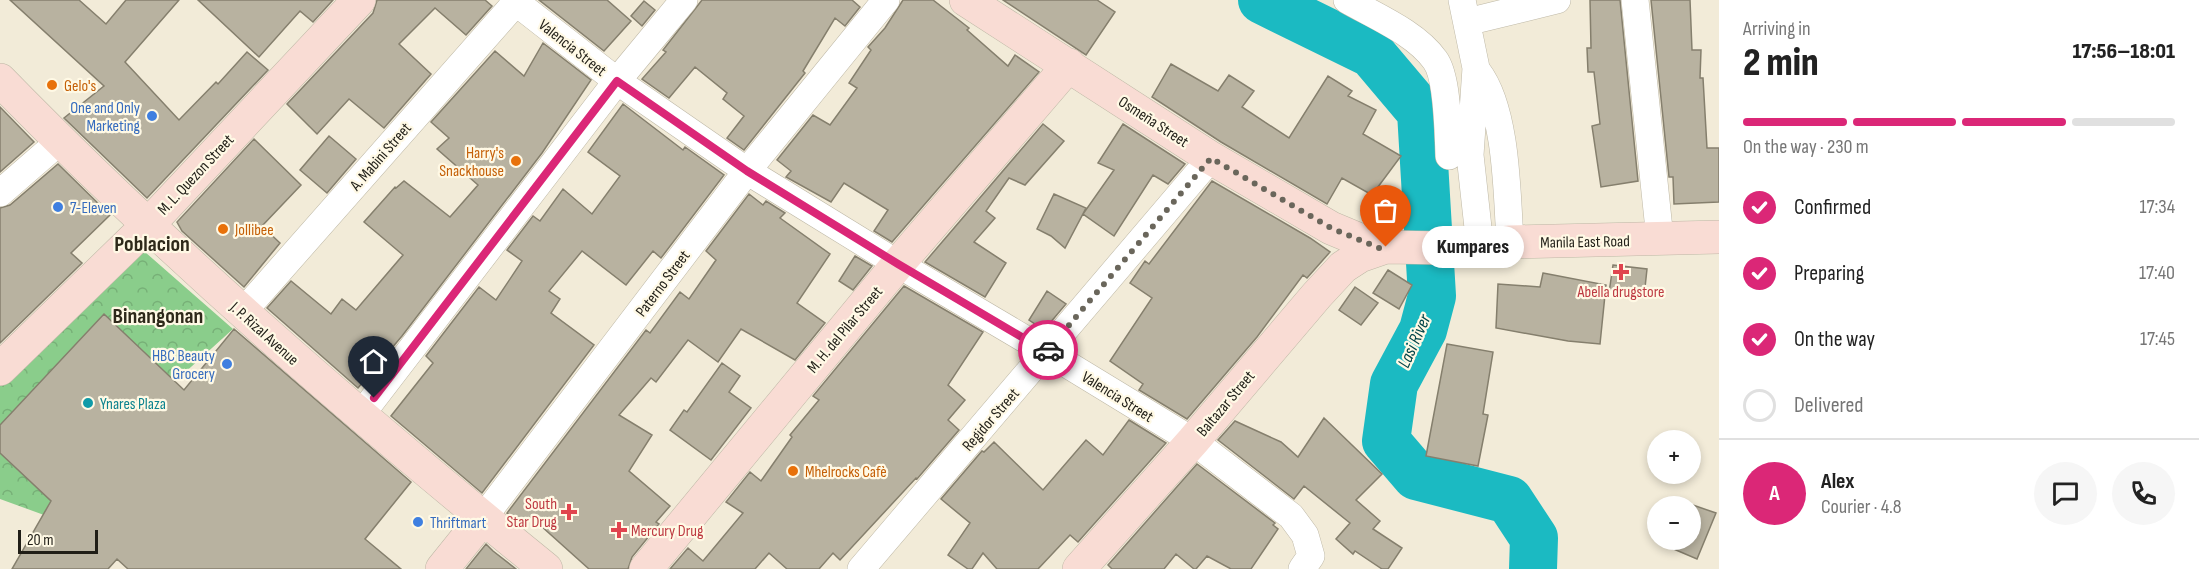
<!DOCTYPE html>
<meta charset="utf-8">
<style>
body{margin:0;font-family:"Sofia Sans Condensed",sans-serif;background:#f6f6f6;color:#222;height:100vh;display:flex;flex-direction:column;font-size:22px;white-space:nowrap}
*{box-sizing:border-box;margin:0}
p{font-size:20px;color:#767676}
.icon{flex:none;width:33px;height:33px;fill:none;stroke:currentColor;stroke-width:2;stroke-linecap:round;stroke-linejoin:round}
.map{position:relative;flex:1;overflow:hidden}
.side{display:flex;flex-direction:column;background:#fff;width:480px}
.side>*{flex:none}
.fabs{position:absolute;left:1647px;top:430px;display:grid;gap:12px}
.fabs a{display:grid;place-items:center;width:54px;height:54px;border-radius:50%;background:#fff;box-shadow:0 3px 9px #0003;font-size:30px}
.scale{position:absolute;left:18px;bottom:15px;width:80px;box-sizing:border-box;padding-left:6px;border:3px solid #201e17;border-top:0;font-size:16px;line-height:21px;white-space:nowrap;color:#201e17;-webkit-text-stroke:4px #fff9e5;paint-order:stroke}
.pin{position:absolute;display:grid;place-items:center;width:51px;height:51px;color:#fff;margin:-62px -26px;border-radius:50% 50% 50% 0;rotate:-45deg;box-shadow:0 0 6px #0007}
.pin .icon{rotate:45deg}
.courier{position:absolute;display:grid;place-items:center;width:60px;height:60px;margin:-30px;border:4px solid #db2777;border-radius:50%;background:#fff;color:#222;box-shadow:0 2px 8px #0007}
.bubble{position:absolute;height:42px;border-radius:21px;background:#fff;box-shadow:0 3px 9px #0003;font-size:20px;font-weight:800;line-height:42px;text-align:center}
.head em{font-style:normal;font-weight:800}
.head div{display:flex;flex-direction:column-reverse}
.head{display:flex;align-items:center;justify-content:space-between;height:102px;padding:0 24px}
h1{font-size:39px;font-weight:800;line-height:45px}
.bar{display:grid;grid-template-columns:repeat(4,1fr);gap:9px 6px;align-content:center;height:72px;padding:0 24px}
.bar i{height:8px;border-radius:4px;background:#e0e0e0}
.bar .current{background:#db2777}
.bar p{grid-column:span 4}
.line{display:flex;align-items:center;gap:15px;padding:0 24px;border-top:2px solid #e0e0e0}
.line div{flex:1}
.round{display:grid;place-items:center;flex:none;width:63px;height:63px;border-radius:32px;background:#f6f6f6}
ol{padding:0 24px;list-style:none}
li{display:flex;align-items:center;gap:18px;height:66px}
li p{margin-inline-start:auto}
li .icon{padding:6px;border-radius:50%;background:#db2777;color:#fff;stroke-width:4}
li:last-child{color:#767676}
li i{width:33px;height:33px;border:3px solid #e0e0e0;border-radius:50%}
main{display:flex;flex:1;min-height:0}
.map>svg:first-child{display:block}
.park{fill:url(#park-crowns)}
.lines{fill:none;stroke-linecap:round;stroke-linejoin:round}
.river{stroke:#1bbac2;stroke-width:48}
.building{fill:#b8b2a0;stroke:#857f6d;stroke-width:1.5}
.street-casing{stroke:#beb8a6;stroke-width:28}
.secondary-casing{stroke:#beb8a6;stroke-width:34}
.street{stroke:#fff;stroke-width:27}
.secondary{stroke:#f9dcd4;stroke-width:33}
.done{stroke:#6a665b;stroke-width:6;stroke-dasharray:0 10.8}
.route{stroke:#db2777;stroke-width:8}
.food-dot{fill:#e8710a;stroke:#fff9e5;stroke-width:2}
.shop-dot{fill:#3f7fe0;stroke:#fff9e5;stroke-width:2}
.health-dot{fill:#e0444e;stroke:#fff9e5;stroke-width:2}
.culture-dot{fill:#0f9aa8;stroke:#fff9e5;stroke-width:2}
.labels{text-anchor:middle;stroke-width:4.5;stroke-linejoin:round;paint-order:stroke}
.street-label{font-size:16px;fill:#201e17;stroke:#fff9e5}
.food-label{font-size:16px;fill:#c56008;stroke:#fff9e5;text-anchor:start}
.shop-label{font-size:16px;fill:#366cbe;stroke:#fff9e5;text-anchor:end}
.health-label{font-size:16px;fill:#be3a42;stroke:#fff9e5}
.culture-label{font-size:16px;fill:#0d838f;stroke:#fff9e5;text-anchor:start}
.water-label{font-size:18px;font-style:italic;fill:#034549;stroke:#fff9e5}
.district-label{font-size:22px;font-weight:bold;fill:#2e291a;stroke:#fff9e5}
</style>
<main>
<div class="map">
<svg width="1719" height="569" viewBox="0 0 1719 569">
<defs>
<pattern id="park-crowns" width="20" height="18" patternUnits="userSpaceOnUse" patternTransform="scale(1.5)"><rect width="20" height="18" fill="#8acd8b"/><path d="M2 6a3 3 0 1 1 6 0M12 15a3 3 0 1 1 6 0" fill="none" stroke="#77b077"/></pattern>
</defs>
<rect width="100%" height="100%" fill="#f2ebd8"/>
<path class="park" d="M137,245l96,84 -52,47 -123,132 -14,7 -44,-16v-116z"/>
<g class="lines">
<path class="river" d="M1262,0l110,54 49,58 11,184 -9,34 -29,54 -8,57 30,35 93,24 25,38 -1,31"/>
</g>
<path class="building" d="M10,0h69l27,24 20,-24h53l-54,62 54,58 37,-38 2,2 29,-32 21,18 -121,128 -83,-80 40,-32z
M198,0h135l-20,22 -13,-11 -41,46z
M377,0h108l7,6 -26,29 -31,-27 -36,36 32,30 -47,54 -35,-29 -32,35 -30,-30 86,-91z
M539,0h68l24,21 -27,30z
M702,0h150l8,7 -15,19 -10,-8 -32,53 2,2 -61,77 -17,-12 17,-22 -21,-17 4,-6 -32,-26 -26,31 -27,-19 24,-27 -3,-2z
M903,0h30l36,28 -2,2 41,36 7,-11 24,17 -147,170 -18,-11 14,-21 -44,-27 -13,19 -45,-25 5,-6 -14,-11 36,-45 17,10 27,-37 -8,-5 22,-33 -3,-3 17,-19z
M1003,0h94l18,12 -29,43z
M1590,0h30l18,181 -37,6 -9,-61 8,-2 -6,-52h-6l-1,-24h4z
M1651,0h39l2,50h9l-1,28h3l4,70h12v54l-45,2 -1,-27h-4z
M644,1l11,9 -13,16 -11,-10z
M543,43l48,37 -49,73 -140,183 -44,52 -91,-80 24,-27 40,33 11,-15 14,11 47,-55 -39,-33 31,-35 1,1 8,-7 46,36 28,-32 -41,-36 12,-11 -18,-16 64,-71 29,25z
M1171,64l47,27 11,-16 25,16 -12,16 47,31 39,-62 24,15 -4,5 28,14 -13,24 38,22 -29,39 -30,-17 -15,26 -106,-62 -69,-45z
M623,104l60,46 2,-3 39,28 -63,83 -8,-7 -27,34 -44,-34 -33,40 11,8 -9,14 43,32 -112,148 -91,-77 42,-53 -7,-7 53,-69 17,13 26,-39 -15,-11 26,-34 7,5 23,-32 29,25 28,-38 -32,-24z
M0,107l34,35 -34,30z
M1043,124l21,17 -39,44 -16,-7 -23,33 9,7 -21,24 32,21 -21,34 -60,-35z
M1123,124l62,40 -17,20 -15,-9 -39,61 -31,-22 31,-44 -16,-7z
M329,136l27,23 -29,34 -27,-23z
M254,139l47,46 -39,41 18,17 -36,44 -62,-56 -5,-9z
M58,164l52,51 -39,38 11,10 -82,80v-135l10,-3z
M1212,181l98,57 20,14 -23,26 -4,-3 -46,62 -70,82 -48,-29 4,-6 -33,-23 42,-63 -22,-15 15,-22 4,3z
M749,194l14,11 3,-4 19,12 -5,5 50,36 -33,49 28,20 -30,37 -54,-31 -23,33 -30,-22 -32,42 -5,-4 -32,37 33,20 -23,36 41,35 -14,16 3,2 -27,33 -4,12h-39l-58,-52 -9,8 -15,-12 139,-183 4,3 30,-41 9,7 27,-39 -10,-9z
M1054,194l32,14 -21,40 -14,-12 -14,-7z
M855,256l17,10 -19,24 -14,-9z
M1613,265l34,4 -3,28 -35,-4z
M1388,270l24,15 -13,24 -26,-16z
M1543,273l63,12 -6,59 -32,-3 -72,-13 2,-44 42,3z
M904,286l79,46 -35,53 17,15 -17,20 11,10 -42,49 -1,-1 -76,82 -7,-7 -14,16h-32l-18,-16 -14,16h-85l18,-21 15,13 40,-48 -17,-11 24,-30 11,9 31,-44 -2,-2 29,-35 -6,-4z
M1355,287l23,16 -17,22 -22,-15z
M1047,291l19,13 -22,26 -15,-10z
M104,314l80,76 50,-61 177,153 -46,57 36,30h-273l-11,-10 -9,10h-96l39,-68 -51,-48v-28z
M1447,344l46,8 -10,62 5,1 -10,51 -52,-10z
M722,363l18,13 -11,16 22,16 -40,52 -41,-30 14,-20 3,2z
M1324,418l58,56 -26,26 24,21 -7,8 29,19 -14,21h-6l-27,-18 -2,3 -17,-15 14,-16 -46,-37 -10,13 -76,-59 17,-19 46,21 17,15z
M1129,420l37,23 -88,99 -8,-7 -32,34h-41l-14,-16 -11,16h-4l-20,-14 22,-32 -29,-24 41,-48 2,1 10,-10 49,48 43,-50 17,15z
M1197,464l78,59 -2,2 5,4 -27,40h-20l-24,-13 -11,13h-2l-18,-15 -12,15h-52l-4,-4z
M1687,503l29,10 -19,46 -28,-12 2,-7h19v-33h-5z
M486,544l7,7 23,18h-50z"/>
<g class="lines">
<g class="street-casing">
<path id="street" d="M513,0l104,81 130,90 151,93 149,88 146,89 98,75 14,19 6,21 -9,13
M1347,0c28,16 69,33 88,60 13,17 13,74 14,96
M1462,0l14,68 -6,87 10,91
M1635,0l25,239
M1467,22l90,-22
M1478,72c29,38 29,122 32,170
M0,193l60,-52
M242,313l276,-313
M360,416l257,-335 67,-81
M483,518l264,-347 139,-171
M861,569l350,-411"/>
</g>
<g class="secondary-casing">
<path id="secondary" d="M966,0l245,158 120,70 48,20
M0,80c171,175 356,335 546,489
M0,369l148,-144 211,-225
M442,569l41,-51
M646,569l252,-305 171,-199
M1079,569l114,-128 124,-146 26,-28 17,-11 26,-9 60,1 64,-6 209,-5"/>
</g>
<use href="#street" class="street"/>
<use href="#secondary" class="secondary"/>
</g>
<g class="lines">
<path class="done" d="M1048,350l163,-192 120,70 48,20 7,-1"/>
<path class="route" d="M374,398l243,-317 130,90 151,93 149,88 1,-2"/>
</g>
<g class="food-dot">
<circle cx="52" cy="85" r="6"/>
<circle cx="516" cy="161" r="6"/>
<circle cx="223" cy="229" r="6"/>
<circle cx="793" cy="471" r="6"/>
</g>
<g class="shop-dot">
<circle cx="152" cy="116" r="6"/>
<circle cx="58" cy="207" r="6"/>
<circle cx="227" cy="364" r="6"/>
<circle cx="418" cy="522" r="6"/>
</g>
<g class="health-dot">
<path d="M1618 263h6v6h6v6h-6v6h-6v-6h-6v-6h6z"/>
<path d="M566 503h6v6h6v6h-6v6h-6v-6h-6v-6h6z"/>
<path d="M616 521h6v6h6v6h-6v6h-6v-6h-6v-6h6z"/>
</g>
<circle class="culture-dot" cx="88" cy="403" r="6"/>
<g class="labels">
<g class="street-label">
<text transform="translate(573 47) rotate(38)" y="6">Valencia Street</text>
<text transform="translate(1154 121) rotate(33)" y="6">Osmeña Street</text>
<text transform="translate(380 156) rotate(-49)" y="6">A. Mabini Street</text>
<text transform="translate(195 174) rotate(-47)" y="6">M. L. Quezon Street</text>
<text transform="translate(1585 241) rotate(-1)" y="6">Manila East Road</text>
<text transform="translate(662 283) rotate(-53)" y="6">Paterno Street</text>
<text transform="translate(844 329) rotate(-50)" y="6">M. H. del Pilar Street</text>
<text transform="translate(265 333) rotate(42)" y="6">J. P. Rizal Avenue</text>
<text transform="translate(1118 396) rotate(32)" y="6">Valencia Street</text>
<text transform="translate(1225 403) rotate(-50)" y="6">Baltazar Street</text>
<text transform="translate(990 419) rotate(-49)" y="6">Regidor Street</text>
</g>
<g class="food-label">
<text x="64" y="91">Gelo's</text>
<text x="504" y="158" text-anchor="end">Harry's<tspan x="504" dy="18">Snackhouse</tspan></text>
<text x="235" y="235">Jollibee</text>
<text x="805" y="477">Mhelrocks Cafè</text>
</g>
<g class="shop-label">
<text x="140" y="113">One and Only<tspan x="140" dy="18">Marketing</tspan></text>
<text x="70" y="213" text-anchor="start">7-Eleven</text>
<text x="215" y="361">HBC Beauty<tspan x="215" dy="18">Grocery</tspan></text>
<text x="430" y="528" text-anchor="start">Thriftmart</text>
</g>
<g class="health-label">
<text x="1621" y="297">Abella drugstore</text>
<text x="557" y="509" text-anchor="end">South<tspan x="557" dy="18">Star Drug</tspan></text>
<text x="631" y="536" text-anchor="start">Mercury Drug</text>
</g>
<g class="culture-label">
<text x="100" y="409">Ynares Plaza</text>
</g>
<g class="water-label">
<text transform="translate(1414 341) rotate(-66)" y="6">Lasi River</text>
</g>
<g class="district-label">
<text x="152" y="251">Poblacion</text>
<text x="158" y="323">Binangonan</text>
</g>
</g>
</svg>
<div class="fabs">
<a>+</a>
<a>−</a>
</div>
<div class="scale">20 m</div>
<div class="pin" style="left:1386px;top:247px;background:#ea580c"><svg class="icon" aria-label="bag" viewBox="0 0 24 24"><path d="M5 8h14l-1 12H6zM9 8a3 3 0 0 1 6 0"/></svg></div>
<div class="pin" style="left:374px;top:398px;background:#1f2937"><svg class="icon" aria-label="home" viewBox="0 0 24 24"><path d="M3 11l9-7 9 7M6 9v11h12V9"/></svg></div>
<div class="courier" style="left:1048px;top:350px"><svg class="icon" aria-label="car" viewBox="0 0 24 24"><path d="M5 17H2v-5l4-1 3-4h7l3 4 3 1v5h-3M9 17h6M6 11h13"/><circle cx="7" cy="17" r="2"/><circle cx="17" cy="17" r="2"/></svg></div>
<div class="bubble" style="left:1422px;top:226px;width:102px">Kumpares</div>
</div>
<section class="side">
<div class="head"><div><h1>2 min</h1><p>Arriving in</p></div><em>17:56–18:01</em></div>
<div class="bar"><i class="current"></i><i class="current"></i><i class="current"></i><i></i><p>On the way · 230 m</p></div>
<ol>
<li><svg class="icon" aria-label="check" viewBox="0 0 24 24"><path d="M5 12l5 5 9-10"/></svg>Confirmed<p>17:34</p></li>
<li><svg class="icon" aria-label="check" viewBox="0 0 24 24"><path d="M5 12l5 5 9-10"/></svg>Preparing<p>17:40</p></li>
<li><svg class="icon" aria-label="check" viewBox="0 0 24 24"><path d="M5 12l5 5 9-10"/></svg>On the way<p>17:45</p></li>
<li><i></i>Delivered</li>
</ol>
<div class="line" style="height:108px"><b class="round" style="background:#db2777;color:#fff">A</b><div><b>Alex</b><p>Courier · 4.8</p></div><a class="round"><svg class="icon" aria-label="chat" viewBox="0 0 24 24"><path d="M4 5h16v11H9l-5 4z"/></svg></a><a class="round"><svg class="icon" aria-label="phone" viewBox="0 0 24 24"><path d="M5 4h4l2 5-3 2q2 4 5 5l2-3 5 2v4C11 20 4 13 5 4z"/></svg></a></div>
</section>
</main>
